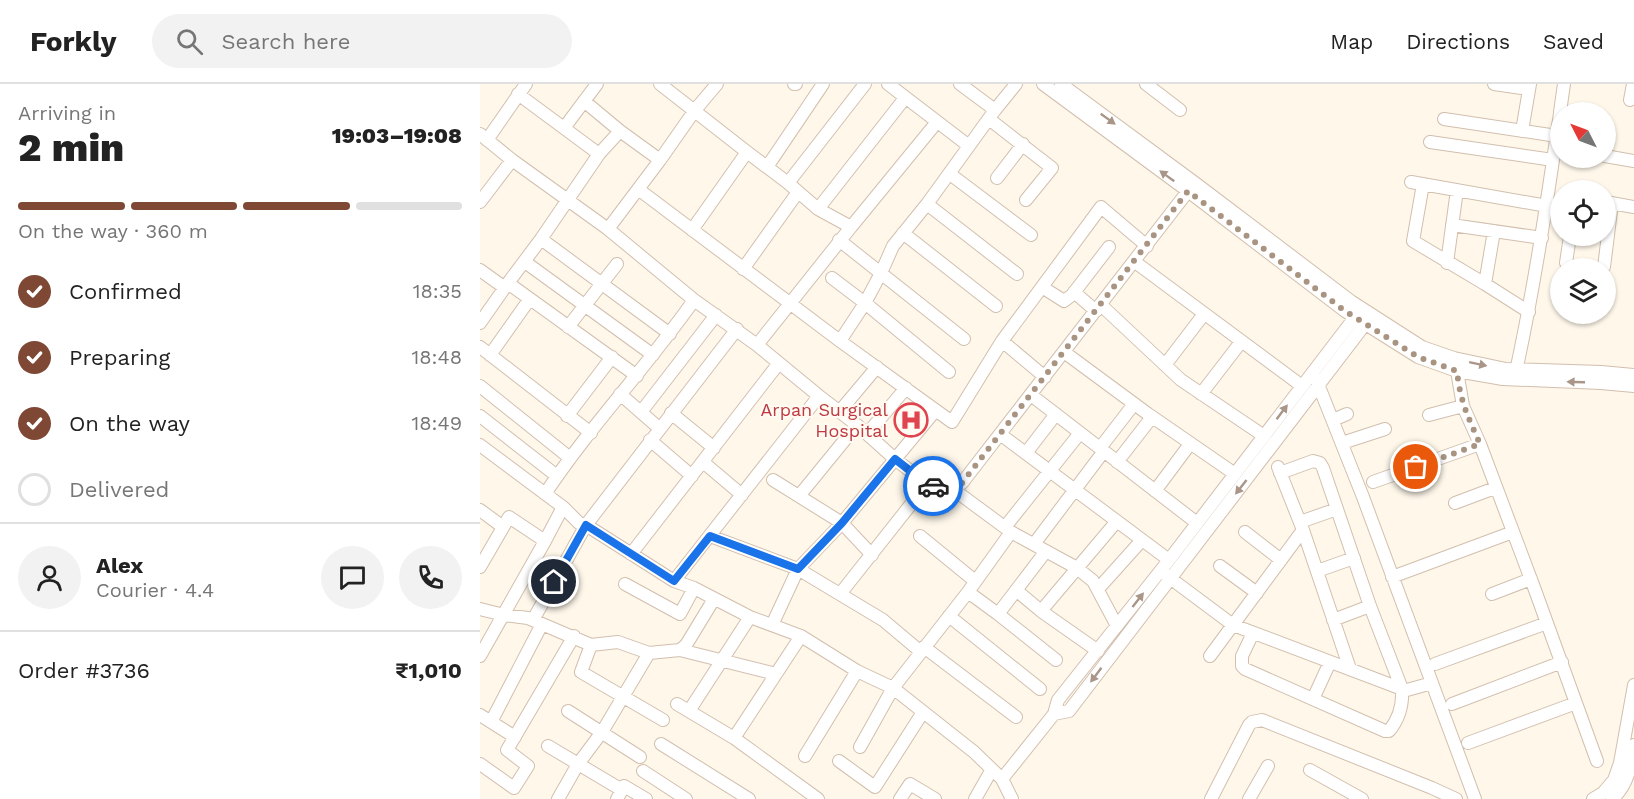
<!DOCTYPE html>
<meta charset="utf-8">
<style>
body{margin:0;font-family:"Work Sans",sans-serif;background:#f2f2f2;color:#222;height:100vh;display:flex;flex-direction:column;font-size:22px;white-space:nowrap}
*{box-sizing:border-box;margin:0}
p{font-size:20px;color:#767676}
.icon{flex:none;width:33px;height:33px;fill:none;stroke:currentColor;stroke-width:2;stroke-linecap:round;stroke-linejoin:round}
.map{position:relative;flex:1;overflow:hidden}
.side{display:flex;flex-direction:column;background:#fff;width:480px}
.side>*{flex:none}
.needle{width:39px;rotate:312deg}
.fabs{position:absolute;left:1070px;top:18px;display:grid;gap:12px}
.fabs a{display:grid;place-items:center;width:66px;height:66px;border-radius:50%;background:#fff;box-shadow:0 2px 4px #0004;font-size:30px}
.pin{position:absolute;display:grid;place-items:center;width:51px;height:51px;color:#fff;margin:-26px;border:3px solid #fff;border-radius:50%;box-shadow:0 2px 6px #0007}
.courier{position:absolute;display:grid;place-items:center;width:60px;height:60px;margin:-30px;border:4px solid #1a73e8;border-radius:50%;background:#fff;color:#222;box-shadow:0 2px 8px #0007}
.head em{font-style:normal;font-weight:800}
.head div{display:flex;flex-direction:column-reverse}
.head{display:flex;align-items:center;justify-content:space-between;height:102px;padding:0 18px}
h1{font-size:39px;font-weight:800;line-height:45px}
.bar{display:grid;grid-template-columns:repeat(4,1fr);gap:9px 6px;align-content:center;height:72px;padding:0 18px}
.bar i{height:8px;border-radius:4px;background:#e0e0e0}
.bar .current{background:#7e4834}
.bar p{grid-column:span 4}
.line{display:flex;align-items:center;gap:15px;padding:0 18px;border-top:2px solid #e0e0e0}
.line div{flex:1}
.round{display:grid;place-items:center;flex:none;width:63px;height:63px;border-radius:32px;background:#f2f2f2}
ol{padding:0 18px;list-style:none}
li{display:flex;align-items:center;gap:18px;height:66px}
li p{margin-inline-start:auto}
li .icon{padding:6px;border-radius:50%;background:#7e4834;color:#fff;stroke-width:4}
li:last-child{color:#767676}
li i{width:33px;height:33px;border:3px solid #e0e0e0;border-radius:50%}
header{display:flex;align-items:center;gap:36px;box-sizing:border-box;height:84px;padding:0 30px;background:#fff;border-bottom:2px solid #e0e0e0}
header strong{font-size:28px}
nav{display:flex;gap:33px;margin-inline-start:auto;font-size:21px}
.search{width:420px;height:54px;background:#f2f2f2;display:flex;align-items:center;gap:15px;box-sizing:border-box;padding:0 21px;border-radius:33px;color:#767676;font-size:22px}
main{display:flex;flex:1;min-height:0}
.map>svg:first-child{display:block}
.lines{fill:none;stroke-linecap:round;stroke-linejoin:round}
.minor-casing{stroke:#d2bfae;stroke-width:14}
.minor{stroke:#fff;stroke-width:12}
.oneway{fill:#a99689}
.done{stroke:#a99482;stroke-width:6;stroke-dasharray:0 10.8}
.route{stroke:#1a73e8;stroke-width:8}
.labels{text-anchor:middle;stroke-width:4.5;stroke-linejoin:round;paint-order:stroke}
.health-label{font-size:18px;fill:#be3a42;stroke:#fffaf2;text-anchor:end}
</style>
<header>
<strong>Forkly</strong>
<div class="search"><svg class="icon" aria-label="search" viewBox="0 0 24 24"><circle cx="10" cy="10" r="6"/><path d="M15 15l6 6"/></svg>Search here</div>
<nav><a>Map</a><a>Directions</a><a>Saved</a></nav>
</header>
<main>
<section class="side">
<div class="head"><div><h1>2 min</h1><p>Arriving in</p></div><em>19:03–19:08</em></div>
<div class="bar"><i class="current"></i><i class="current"></i><i class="current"></i><i></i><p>On the way · 360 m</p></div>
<ol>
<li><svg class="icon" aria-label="check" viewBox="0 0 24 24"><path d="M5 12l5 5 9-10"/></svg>Confirmed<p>18:35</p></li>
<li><svg class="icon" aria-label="check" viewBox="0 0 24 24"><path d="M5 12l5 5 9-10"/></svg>Preparing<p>18:48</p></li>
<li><svg class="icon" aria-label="check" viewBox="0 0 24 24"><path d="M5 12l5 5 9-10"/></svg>On the way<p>18:49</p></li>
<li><i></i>Delivered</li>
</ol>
<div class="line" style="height:108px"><a class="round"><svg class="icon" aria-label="person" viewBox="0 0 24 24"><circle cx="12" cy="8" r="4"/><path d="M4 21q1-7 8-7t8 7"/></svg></a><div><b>Alex</b><p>Courier · 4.4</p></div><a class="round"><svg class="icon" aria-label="chat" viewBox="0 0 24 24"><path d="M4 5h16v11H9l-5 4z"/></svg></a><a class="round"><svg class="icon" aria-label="phone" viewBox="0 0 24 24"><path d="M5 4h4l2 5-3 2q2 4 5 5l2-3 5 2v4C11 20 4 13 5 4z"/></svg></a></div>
<div class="line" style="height:78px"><div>Order #3736</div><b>₹1,010</b></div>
</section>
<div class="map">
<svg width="1154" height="715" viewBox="0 0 1154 715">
<rect width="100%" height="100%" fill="#fef7ea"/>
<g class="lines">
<g class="minor-casing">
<path id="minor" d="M180,0l87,68 41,31 30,26 33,18 -94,118
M314,0h2
M408,0l81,62
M480,0l35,26
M563,0l145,107 157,120 73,46 39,14 46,8 98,4 33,3
M581,0l134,99 157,119 70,45 32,11 52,11 95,3 33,3
M666,0l34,26
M1014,0l35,5
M38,10l81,60
M1150,16l3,-16
M104,17l36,30 40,29
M1080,28l4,-28
M509,35l63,49 -26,32
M964,35l113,17
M84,44l33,-44
M1042,47l8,-47
M0,50l32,26 96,69 86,71 63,45 62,51 38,29 38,34 32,25 24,7 2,-2 58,43 66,36 16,13 24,45
M7,56l39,-56
M950,58l123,18
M1125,72l29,5
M287,83l56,-83
M470,90l81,61
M517,94l26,-34
M931,98l136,24
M308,99l77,-99
M943,100l-10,57 72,43 44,28
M158,105l202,152 112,81 50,-81 99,-134 46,39
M0,118l32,-42
M1126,118l28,5
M447,120l90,70
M338,125l87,-111
M972,141l90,13
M371,143l86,-105
M128,145l52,-69 35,-50 22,-26
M212,146l55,-78
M423,149l93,73
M61,155l129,95
M359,156l125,99
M45,178l128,93
M655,178l167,124
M967,179l10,-73
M1086,179l4,-27
M1124,183l8,-64
M263,185l55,-77
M0,186l25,18
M352,194l33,25 84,69
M28,199l129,93
M1005,200l9,-53
M562,203l22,14 8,-6 37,-48
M594,208l22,19
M621,221l80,75 83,56
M0,239l28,-40 33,-44 58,-85 21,-23
M88,243l49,-63
M360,257l25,-38 16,-30 12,-27 34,-42 68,-94 21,-26
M522,257l43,36
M0,263l111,86
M584,268l84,62 87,60
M10,271l39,-55
M685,281l39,-51
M977,287l6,35 17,38 55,146 62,171
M1035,292c19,-87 32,-174 45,-263
M836,295l47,118 112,302
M0,302l90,72
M140,310l39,34
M721,310l40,-52
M551,311l166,128
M360,327l37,-44
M161,328l75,-97
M191,329l43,35
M949,331l34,-9
M0,332l77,60
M87,332l45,-59
M853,336l14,-6
M387,350l39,-46
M520,350l169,126
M170,356l42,36
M862,359l43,-14
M0,361l83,62 16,16 7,2 88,56 20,7 56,29 51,19 56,35 36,17 81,64 28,27 10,20
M620,364l34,-44
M546,369l30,-39
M223,378l39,33
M637,378l35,-45
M798,383l25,63 47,139
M293,396l69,43 30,32
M893,398l107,-38
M473,405l9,-6 230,-297
M675,407l35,-47
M65,410c45,-68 102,-127 149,-194
M319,412l58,-71
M975,419l40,-15
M0,426l23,17
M820,438l37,-13
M525,443l75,-94
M765,448l36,28
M230,452l88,33 85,51 38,32
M440,452l55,45
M554,460l70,-93
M151,470l148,-191
M740,482l37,27
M0,483l29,-50 36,24
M837,487l37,-13
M686,491l67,50 169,64 5,1 25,-7
M912,493l121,-45
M194,497l145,-185
M145,500l55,30 14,-26
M618,505l44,-49
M536,506l25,21 57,40
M488,508l30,22 58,46
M360,510l87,-110
M1012,510l39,-15
M0,525l24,6 24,3 63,27
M561,527l76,-90
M518,530l48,-63
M469,532l91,73
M53,536l53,-95 151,-196
M853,536l37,-14
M292,541l26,-56 44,-46 93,-112
M773,549l-11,23v10l3,3 140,62h4c10,-12 14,-27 13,-42l-32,-83 -47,-138 -3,-5 -7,-2 -33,12
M444,563l92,70
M200,566l96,24
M169,569l-31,-11 -27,3 -10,27 82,48
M0,572l65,-115 18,-34
M730,572l93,-126
M955,580l112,-41
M833,615l17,-37
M197,620l57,34 84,61
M972,620l110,-42
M88,627l72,46
M209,627l61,-94
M574,630l15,-3 300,-392
M0,631l35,22
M11,638l51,-98
M254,654l67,-102
M988,659l108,-40
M181,660l88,55
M68,662l74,44
M380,663l33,-59 75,-96 43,-60
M325,672l52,-85
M359,677l36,26 48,-75
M0,680l34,24 14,-22 -21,-16 67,-114
M830,686l52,29
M163,687l43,28
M522,695l52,-65 4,-14 111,-140 190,-248
M78,715l20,-35 24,-32 47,-79 31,-3 6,-5 28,-46
M137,715l7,-13 22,13
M420,715l10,-15 25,15
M495,715l16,-28
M731,715l38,-74 3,-3 10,-2 170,68 24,11
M769,715l19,-33
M1113,715l10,-6 11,-13 6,-17 14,-78
M1132,715c16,-13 19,-34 22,-54"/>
</g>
<use href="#minor" class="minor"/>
</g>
<defs><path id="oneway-solid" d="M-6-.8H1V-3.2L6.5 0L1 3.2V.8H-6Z" transform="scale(1.5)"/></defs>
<g class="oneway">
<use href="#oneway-solid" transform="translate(628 35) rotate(36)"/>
<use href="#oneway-solid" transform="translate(687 92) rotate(-144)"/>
<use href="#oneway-solid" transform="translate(998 280) rotate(12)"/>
<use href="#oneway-solid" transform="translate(1096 298) rotate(-178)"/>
<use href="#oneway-solid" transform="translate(802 328) rotate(-53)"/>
<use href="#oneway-solid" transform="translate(761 403) rotate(128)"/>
<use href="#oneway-solid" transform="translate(658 516) rotate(-52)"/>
<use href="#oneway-solid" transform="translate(616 591) rotate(127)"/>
</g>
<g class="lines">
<path class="done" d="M453,402l18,5 11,-8 226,-292 157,120 73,46 39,14c3,30 11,46 23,73l-64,23"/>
<path class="route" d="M74,498l32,-57 88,56 36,-45 88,33 44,-46 53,-64 32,25 6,2"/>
</g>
<defs>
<g id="hospital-ring" transform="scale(1.725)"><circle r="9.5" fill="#fffaf2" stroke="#e0444e" stroke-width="1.5"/><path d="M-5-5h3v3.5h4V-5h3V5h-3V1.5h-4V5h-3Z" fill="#e0444e"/></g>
</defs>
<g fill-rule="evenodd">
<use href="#hospital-ring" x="431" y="336"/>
</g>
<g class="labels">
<g class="health-label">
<text x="408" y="332">Arpan Surgical<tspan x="408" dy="21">Hospital</tspan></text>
</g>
</g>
</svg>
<div class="fabs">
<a><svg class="needle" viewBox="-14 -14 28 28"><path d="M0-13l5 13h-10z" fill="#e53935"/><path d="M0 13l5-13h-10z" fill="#767676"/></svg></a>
<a><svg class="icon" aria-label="locate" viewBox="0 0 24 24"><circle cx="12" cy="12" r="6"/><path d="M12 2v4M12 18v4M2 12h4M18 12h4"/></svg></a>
<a><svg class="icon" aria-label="layers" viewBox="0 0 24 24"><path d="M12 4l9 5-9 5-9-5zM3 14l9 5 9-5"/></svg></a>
</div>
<div class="pin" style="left:936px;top:383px;background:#ea580c"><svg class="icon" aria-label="bag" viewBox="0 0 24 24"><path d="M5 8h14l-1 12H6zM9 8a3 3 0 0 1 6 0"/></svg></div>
<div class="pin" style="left:74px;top:498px;background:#1f2937"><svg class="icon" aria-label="home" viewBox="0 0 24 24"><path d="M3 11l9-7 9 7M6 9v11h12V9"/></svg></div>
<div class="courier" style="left:453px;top:402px"><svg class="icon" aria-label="car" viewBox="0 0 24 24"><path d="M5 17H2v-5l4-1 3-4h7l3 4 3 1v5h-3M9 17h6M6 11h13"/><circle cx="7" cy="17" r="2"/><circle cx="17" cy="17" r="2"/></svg></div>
</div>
</main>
